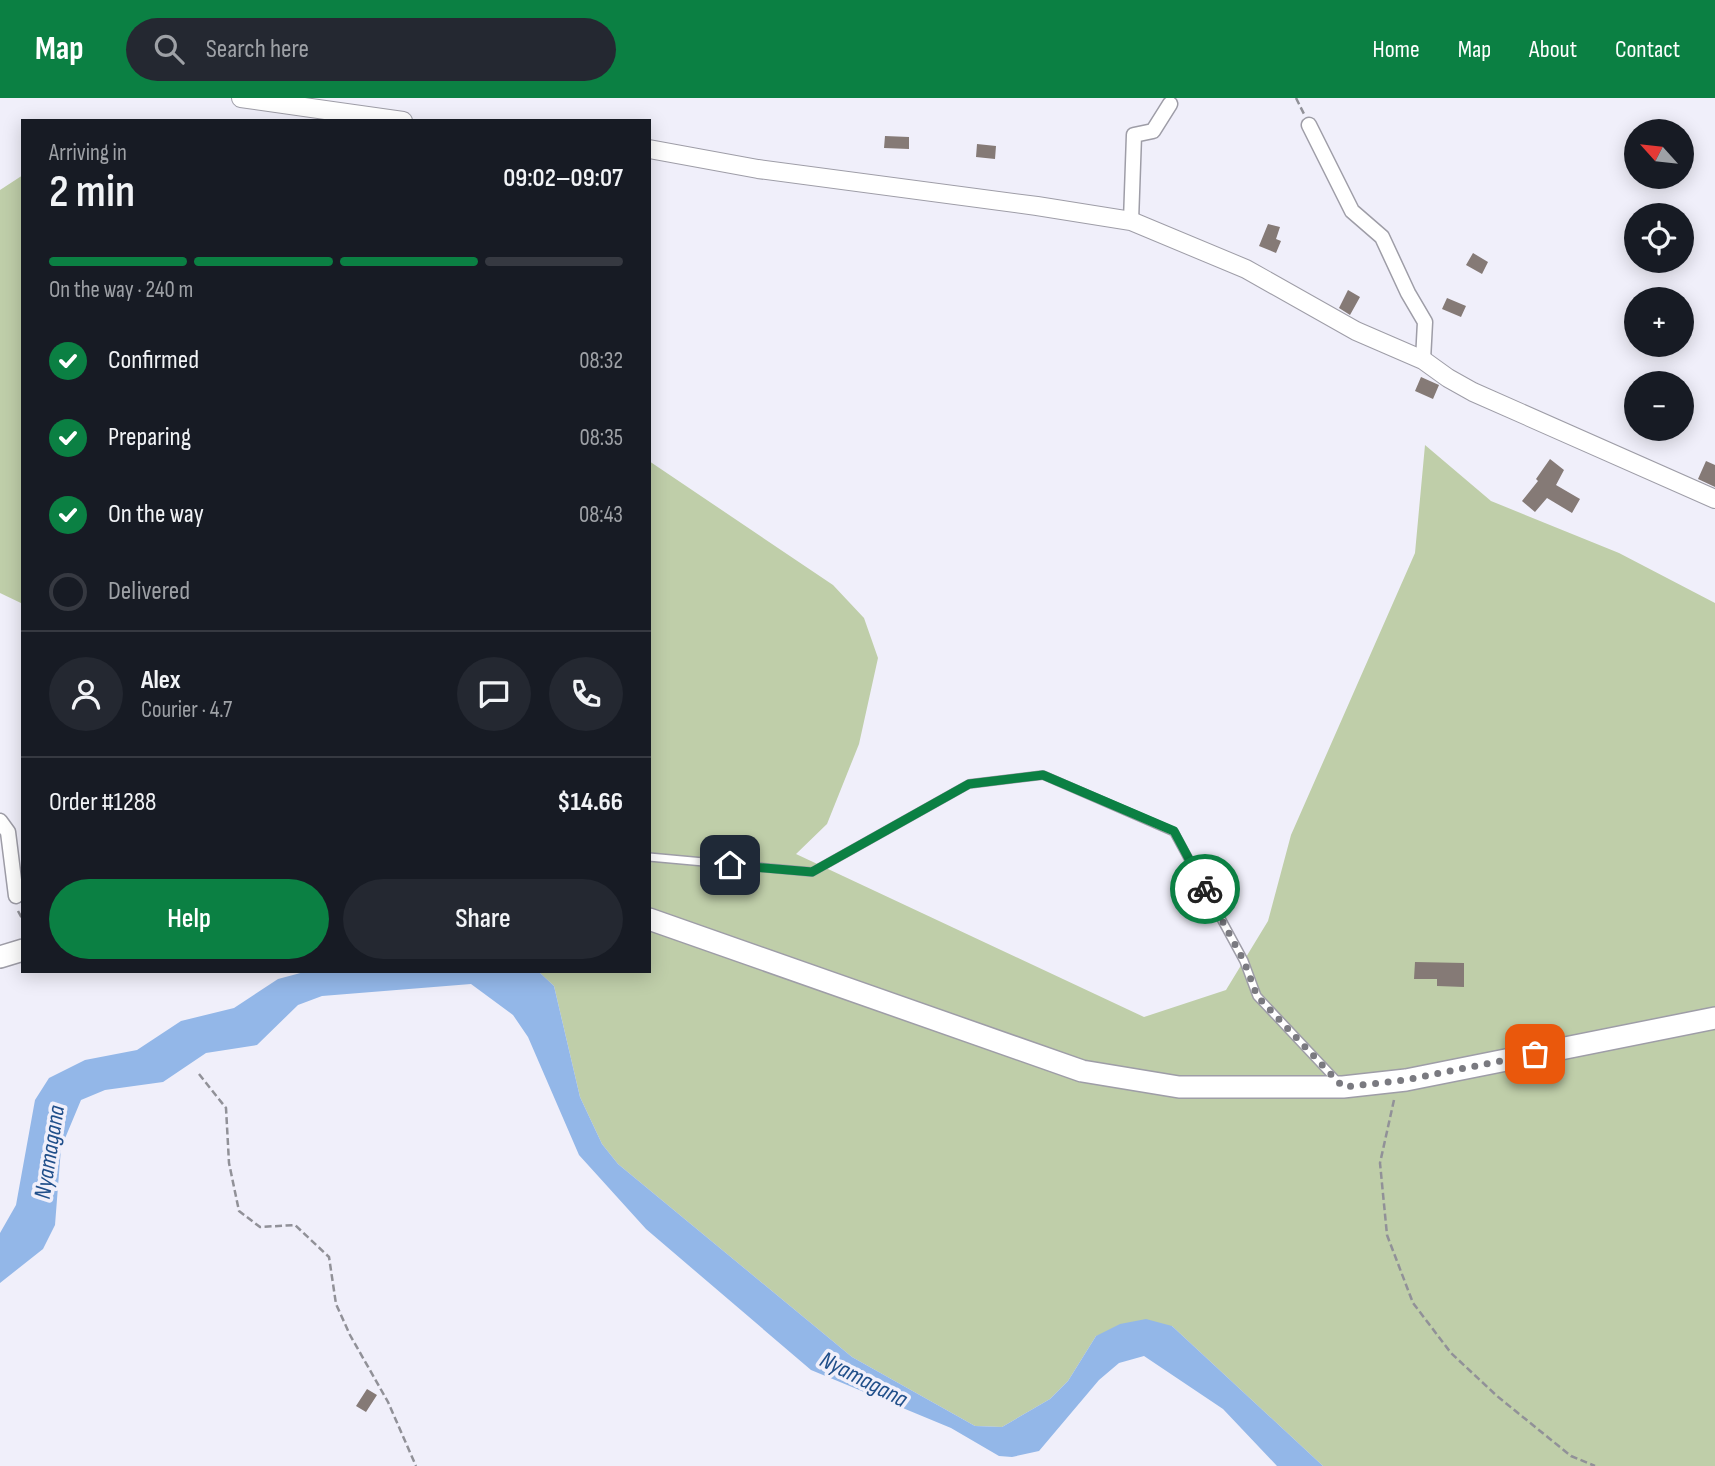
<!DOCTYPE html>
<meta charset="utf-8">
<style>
body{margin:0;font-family:"Sofia Sans Condensed",sans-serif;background:#242831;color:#f1f3f6;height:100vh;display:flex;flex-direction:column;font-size:26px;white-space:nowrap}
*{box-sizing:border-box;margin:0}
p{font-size:23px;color:#9ea1a6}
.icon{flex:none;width:38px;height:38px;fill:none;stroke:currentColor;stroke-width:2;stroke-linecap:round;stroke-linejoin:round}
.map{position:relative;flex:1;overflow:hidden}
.details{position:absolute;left:21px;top:21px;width:630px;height:854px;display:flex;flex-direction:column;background:#171b24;border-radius:0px;box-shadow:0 4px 18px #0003}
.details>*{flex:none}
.needle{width:46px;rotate:297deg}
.buttons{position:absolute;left:1624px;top:21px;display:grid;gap:14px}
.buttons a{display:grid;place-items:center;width:70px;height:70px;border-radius:50%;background:#171b24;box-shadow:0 4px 18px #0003;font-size:35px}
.pin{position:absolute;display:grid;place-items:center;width:60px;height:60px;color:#fff;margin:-30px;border-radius:14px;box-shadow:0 4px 10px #0006}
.courier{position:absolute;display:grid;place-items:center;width:70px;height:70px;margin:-35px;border:5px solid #0b8043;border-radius:50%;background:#fff;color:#222;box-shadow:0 2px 9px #0007}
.overview em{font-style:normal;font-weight:600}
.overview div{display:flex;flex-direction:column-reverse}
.overview{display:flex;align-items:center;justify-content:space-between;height:119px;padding:0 28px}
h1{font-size:46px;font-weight:600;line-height:52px}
.bar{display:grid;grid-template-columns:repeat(4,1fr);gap:10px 7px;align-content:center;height:84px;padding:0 28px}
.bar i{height:9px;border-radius:5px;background:#363941}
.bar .selected{background:#0b8043}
.bar p{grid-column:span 4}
.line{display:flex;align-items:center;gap:18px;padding:0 28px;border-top:2px solid #363941}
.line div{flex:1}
.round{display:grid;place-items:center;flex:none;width:74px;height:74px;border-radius:37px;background:#242831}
ol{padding:0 28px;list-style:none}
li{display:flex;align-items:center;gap:21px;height:77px}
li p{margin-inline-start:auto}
li .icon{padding:7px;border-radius:50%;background:#0b8043;color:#fff;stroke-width:4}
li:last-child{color:#9ea1a6}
li i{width:38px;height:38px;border:4px solid #363941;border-radius:50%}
.primary-button{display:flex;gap:14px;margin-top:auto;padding:14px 28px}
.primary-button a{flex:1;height:80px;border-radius:42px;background:#0b8043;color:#fff;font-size:28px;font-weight:600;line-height:80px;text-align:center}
.primary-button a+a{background:#242831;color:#f1f3f6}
header{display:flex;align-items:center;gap:42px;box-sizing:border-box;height:98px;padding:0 35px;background:#0b8043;color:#fff}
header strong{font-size:33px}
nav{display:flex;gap:38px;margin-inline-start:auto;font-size:24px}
.search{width:490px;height:63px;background:#242831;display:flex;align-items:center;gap:18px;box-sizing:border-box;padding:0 24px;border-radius:38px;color:#9ea1a6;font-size:26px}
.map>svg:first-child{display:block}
.green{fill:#bfcea9}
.water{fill:#93b7e8}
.building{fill:#857a76}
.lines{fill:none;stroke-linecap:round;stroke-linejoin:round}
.service-casing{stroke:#9e9da7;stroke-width:10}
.minor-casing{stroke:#9e9da7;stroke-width:17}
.tertiary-casing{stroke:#9e9da7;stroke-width:20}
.primary-casing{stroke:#9e9da7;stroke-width:24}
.path{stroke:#919198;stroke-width:2.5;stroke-dasharray:7 3.5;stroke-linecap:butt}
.service{stroke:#fff;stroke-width:7}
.minor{stroke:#fff;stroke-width:14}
.tertiary{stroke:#fff;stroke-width:18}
.primary{stroke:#fff;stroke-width:21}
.done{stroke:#7a7a80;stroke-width:7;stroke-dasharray:0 12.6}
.route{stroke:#0b8043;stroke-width:9}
.labels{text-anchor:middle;stroke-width:7;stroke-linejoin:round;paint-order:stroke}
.water-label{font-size:24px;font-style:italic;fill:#204f8a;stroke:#f0effa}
</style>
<header>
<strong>Map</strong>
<div class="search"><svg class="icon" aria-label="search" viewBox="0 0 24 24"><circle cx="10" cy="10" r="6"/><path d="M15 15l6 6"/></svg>Search here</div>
<nav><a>Home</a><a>Map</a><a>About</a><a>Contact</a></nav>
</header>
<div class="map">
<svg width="1715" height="1368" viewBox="0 0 1715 1368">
<rect width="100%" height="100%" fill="#f0effa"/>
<path class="green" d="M23,77v429l-23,-11v-403z
M1425,347l66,56 128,52 96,50v863h-392l-151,-140 -76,10 -28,45 -18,18 -48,28 -27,-1 -123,-69 -234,-193 -16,-20 -22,-47 -26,-111 -16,-15h111v-510l184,124 31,33 14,40 -19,86 -32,80 -31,30 348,163 82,-27 42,-69 23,-86 124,-282z"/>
<path class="water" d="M308,873h230l16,15 26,111 22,47 16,20 234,193 123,69 27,1 48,-28 18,-18 28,-45 24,-12 26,-5 26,7 151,140h-46l-54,-57 -79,-53 -25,7 -20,17 -60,71 -27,6 -13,-1 -48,-28 -140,-58 -165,-141 -67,-74 -51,-118 -15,-22 -42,-31 -149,12 -24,9 -41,40 -51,8 -43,29 -58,8 -24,10 -20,48 -6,77 -12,24 -43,34v-50l16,-28 19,-105 14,-22 36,-18 52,-10 44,-29 53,-13 44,-29z"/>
<path class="building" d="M885,38l24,1v12l-25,-1z
M977,46l19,2 -1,13 -19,-2z
M1268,126l12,3 -4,12 5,2 -5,12 -17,-7z
M1473,155l15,9 -6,12 -16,-9z
M1348,192l12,7 -10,18 -11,-7z
M1447,200l19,8 -5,11 -19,-8z
M1421,279l18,8 -6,14 -18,-8z
M1550,361l14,11 -8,15 24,14 -8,14 -25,-15 -12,14 -13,-11 16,-20 -2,-2z
M1706,363l9,4v22l-17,-8z
M1415,864l49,1v24l-27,-1v-7h-23z
M367,1291l10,6 -11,17 -10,-6z"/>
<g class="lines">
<g class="service-casing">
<path id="service" d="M649,759l163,15 157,-88 74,-9 131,57 70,129 13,35 81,86"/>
</g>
<g class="minor-casing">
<path id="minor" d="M1309,27l43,86 30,26 26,56 17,29 -2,38
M1131,123l3,-86 19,-4 17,-27
M0,723l8,11 8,64"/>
</g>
<g class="tertiary-casing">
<path id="tertiary" d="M241,0l162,23
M649,51l109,20 279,37 94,15 115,48 110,62 67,29 25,18 25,14 242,107"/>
</g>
<g class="primary-casing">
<path id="primary" d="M649,821l433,152 97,16h164l63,-7 309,-62
M0,859l23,-7"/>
</g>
<path class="path" d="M1296,0l8,16
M18,813l5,9
M199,976l27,34 3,55 10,48 21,16 35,-2 34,32 7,47 14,31 38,67 28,64
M1394,1002l-14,63 7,72 26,68 38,50 46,43 74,60 24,10"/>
<use href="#service" class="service"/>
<use href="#minor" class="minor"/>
<use href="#tertiary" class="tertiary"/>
<use href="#primary" class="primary"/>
</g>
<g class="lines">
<path class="done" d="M1205,791l39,72 13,35 86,91 63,-7 129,-26"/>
<path class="route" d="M730,767l82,7 157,-88 74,-9 131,56 31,58"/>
</g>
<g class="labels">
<g class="water-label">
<text transform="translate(49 1054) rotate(-81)" y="8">Nyamagana</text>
<text transform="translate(864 1281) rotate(27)" y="8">Nyamagana</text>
</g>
</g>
</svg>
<div class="buttons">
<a><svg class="needle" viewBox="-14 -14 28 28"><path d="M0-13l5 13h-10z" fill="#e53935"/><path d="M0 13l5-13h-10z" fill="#9ea1a6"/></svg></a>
<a><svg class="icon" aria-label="locate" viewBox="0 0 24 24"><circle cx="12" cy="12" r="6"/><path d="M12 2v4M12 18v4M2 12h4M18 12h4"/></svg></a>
<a>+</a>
<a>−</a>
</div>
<div class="pin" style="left:1535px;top:956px;background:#ea580c"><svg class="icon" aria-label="bag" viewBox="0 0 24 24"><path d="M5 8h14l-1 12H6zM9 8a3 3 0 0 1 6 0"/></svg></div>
<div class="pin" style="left:730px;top:767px;background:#1f2937"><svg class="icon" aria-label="home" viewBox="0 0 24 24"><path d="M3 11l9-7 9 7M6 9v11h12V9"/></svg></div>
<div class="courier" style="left:1205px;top:791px"><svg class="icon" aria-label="bike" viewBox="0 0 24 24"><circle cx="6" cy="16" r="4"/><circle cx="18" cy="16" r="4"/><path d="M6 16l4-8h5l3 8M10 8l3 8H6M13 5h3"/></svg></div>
<section class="details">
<div class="overview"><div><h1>2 min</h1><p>Arriving in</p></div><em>09:02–09:07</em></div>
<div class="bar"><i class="selected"></i><i class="selected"></i><i class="selected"></i><i></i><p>On the way · 240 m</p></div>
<ol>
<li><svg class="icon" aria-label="check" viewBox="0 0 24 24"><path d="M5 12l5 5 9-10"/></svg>Confirmed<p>08:32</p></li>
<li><svg class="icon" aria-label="check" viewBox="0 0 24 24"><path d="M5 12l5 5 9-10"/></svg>Preparing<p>08:35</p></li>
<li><svg class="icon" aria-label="check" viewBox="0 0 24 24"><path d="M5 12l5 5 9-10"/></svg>On the way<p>08:43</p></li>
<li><i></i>Delivered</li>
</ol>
<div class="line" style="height:126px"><a class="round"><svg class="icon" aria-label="person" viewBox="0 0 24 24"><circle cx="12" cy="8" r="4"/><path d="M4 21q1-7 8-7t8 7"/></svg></a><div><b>Alex</b><p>Courier · 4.7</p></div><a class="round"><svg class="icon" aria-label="chat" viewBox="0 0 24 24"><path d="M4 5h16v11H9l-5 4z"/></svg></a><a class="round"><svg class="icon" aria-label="phone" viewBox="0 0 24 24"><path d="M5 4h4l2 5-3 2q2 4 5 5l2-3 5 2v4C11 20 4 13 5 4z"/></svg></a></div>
<div class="line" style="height:91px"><div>Order #1288</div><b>$14.66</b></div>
<div class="primary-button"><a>Help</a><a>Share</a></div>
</section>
</div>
